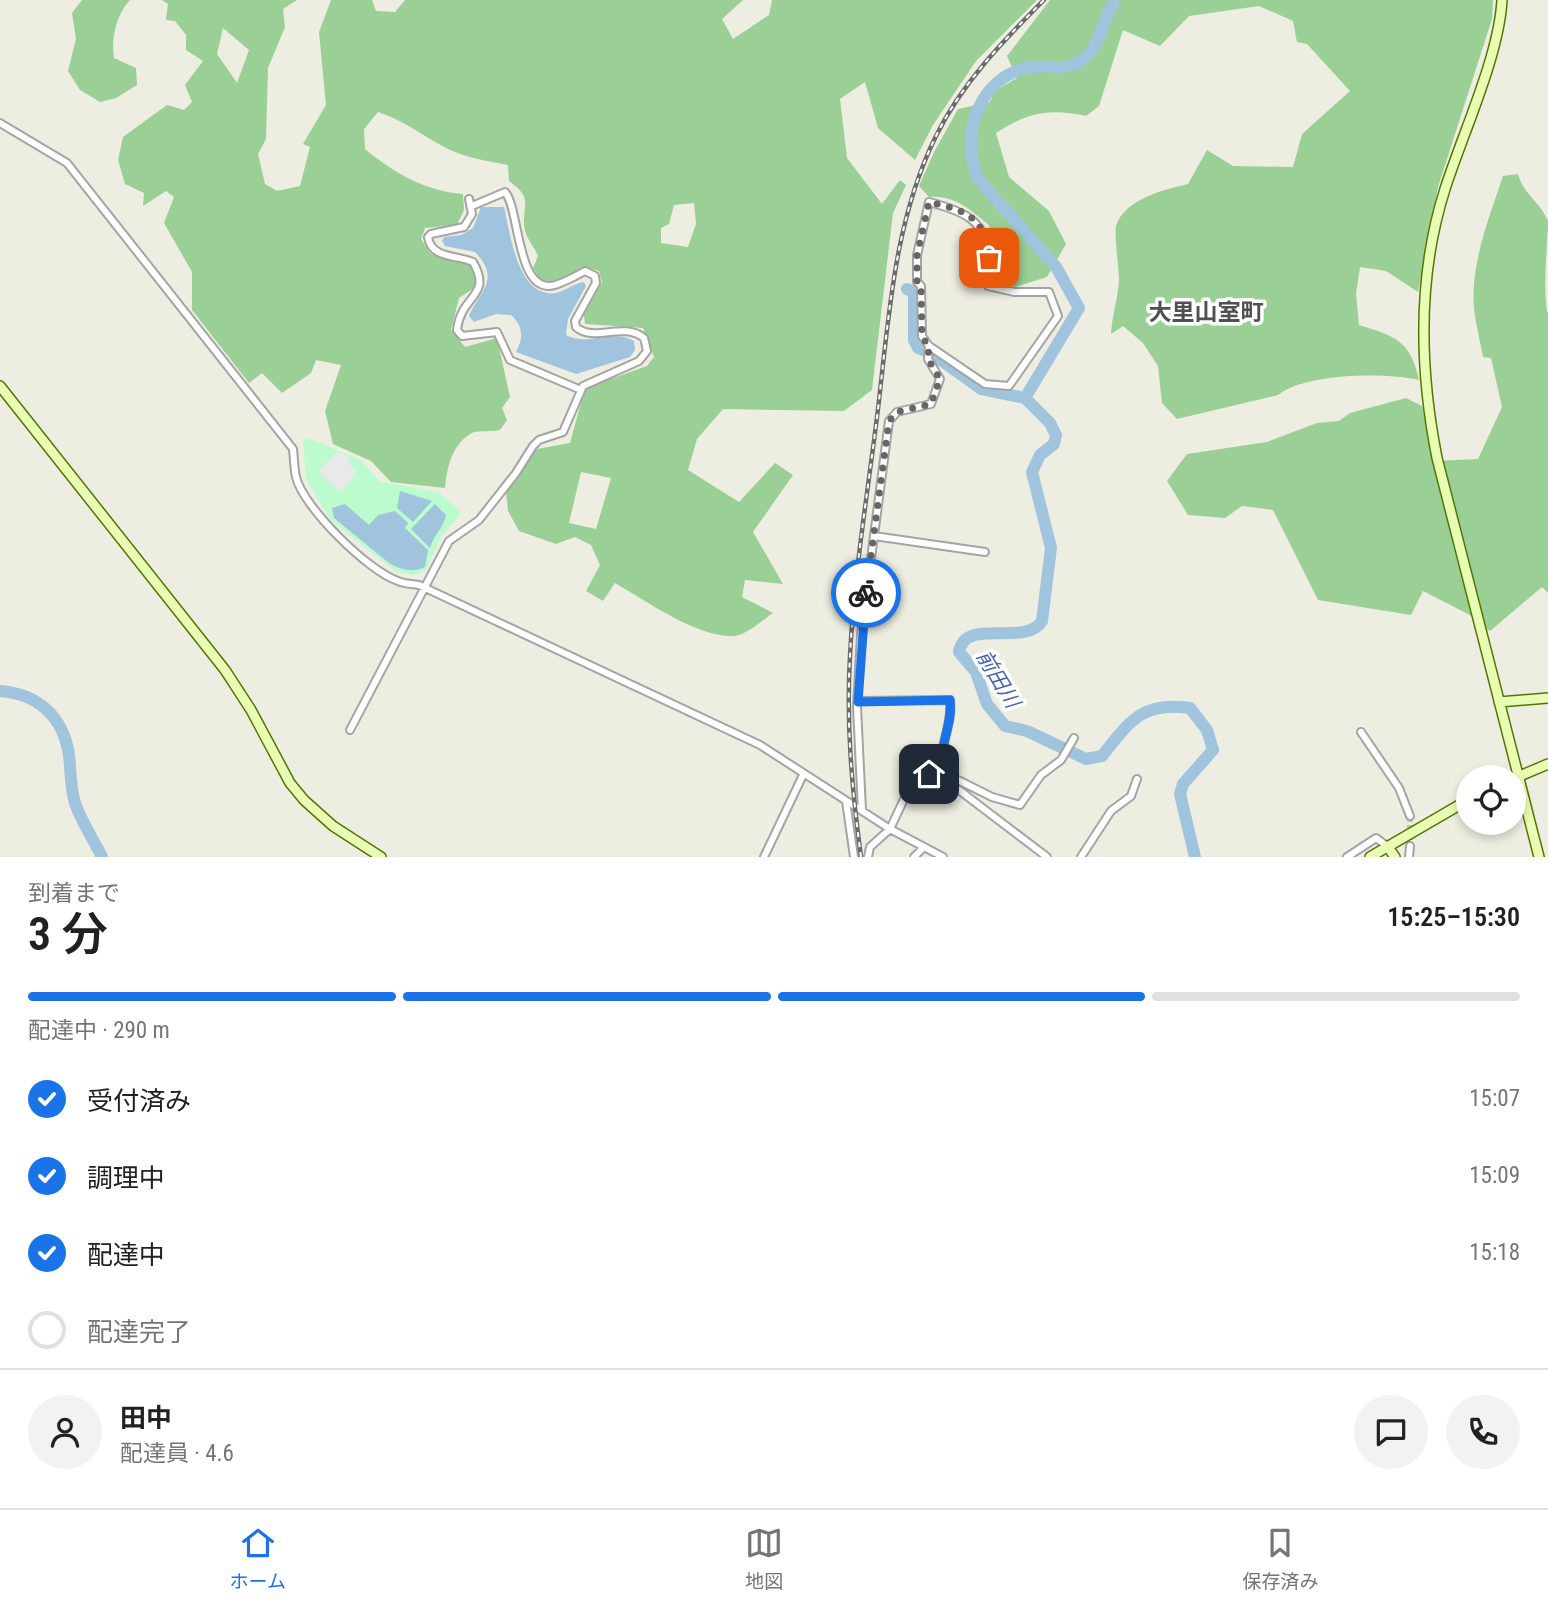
<!DOCTYPE html>
<html lang="ja">
<meta charset="utf-8">
<style>
body{margin:0;font-family:"Roboto Condensed","Noto Sans JP",sans-serif;background:#f2f2f2;color:#202124;height:100vh;display:flex;flex-direction:column;font-size:26px;white-space:nowrap}
*{box-sizing:border-box;margin:0}
p{font-size:23px;color:#757577}
.icon{flex:none;width:38px;height:38px;fill:none;stroke:currentColor;stroke-width:2;stroke-linecap:round;stroke-linejoin:round}
.map{position:relative;height:857px;overflow:hidden}
.details{display:flex;flex-direction:column;background:#fff;flex:1}
.details>*{flex:none}
.buttons{position:absolute;left:1456px;top:765px;display:grid;gap:14px}
.buttons a{display:grid;place-items:center;width:70px;height:70px;border-radius:50%;background:#fff;box-shadow:0 4px 10px #0003;font-size:35px}
.pin{position:absolute;display:grid;place-items:center;width:60px;height:60px;color:#fff;margin:-30px;border-radius:14px;box-shadow:0 4px 10px #0006}
.courier{position:absolute;display:grid;place-items:center;width:70px;height:70px;margin:-35px;border:5px solid #1a73e8;border-radius:50%;background:#fff;color:#222;box-shadow:0 2px 9px #0007}
.summary em{font-style:normal;font-weight:600}
.summary div{display:flex;flex-direction:column-reverse}
.summary{display:flex;align-items:center;justify-content:space-between;height:119px;padding:0 28px}
h1{font-size:46px;font-weight:600;line-height:52px}
.bar{display:grid;grid-template-columns:repeat(4,1fr);gap:10px 7px;align-content:center;height:84px;padding:0 28px}
.bar i{height:9px;border-radius:5px;background:#e0e0e0}
.bar .current{background:#1a73e8}
.bar p{grid-column:span 4}
.line{display:flex;align-items:center;gap:18px;padding:0 28px;border-top:2px solid #e0e0e0}
.line div{flex:1}
.round{display:grid;place-items:center;flex:none;width:74px;height:74px;border-radius:37px;background:#f2f2f2}
ol{padding:0 28px;list-style:none}
li{display:flex;align-items:center;gap:21px;height:77px}
li p{margin-inline-start:auto}
li .icon{padding:7px;border-radius:50%;background:#1a73e8;color:#fff;stroke-width:4}
li:last-child{color:#757577}
li i{width:38px;height:38px;border:4px solid #e0e0e0;border-radius:50%}
.tabs{display:flex;justify-content:space-around;align-items:center;height:98px;border-top:2px solid #e0e0e0;background:#fff;font-size:19px;color:#757577}
.tabs a{display:grid;justify-items:center;gap:4px}
.tabs .current{color:#1a73e8}
.map>svg:first-child{display:block}
.forest{fill:#9ad095;fill-rule:evenodd}
.park{fill:#bcfbce}
.parking{fill:#e9e9e9}
.water{fill:#a0c4de}
.lines{fill:none;stroke-linecap:round;stroke-linejoin:round}
.river{stroke:#a0c4de;stroke-width:12}
.street-tunnel{stroke:#c4c3bb;stroke-width:6;stroke-dasharray:6 3;stroke-linecap:butt}
.street-casing{stroke:#a4a4a4;stroke-width:10}
.secondary-casing{stroke:#527701;stroke-width:12}
.street{stroke:#fff;stroke-width:6}
.secondary{stroke:#e9fcb3;stroke-width:9}
.rail-casing{stroke:#6b6b6b;stroke-width:4.5}
.rail{stroke:#fff;stroke-width:2;stroke-dasharray:5;stroke-linecap:butt}
.done{stroke:#666662;stroke-width:7;stroke-dasharray:0 12.6}
.route{stroke:#1a73e8;stroke-width:9}
.labels{text-anchor:middle;stroke-width:7;stroke-linejoin:round;paint-order:stroke}
.water-label{font-size:21px;font-style:italic;fill:#4665b0;stroke:#fff}
.quarter-label{font-size:23px;font-weight:bold;fill:#505050;stroke:#fff}
</style>
<div class="map">
<svg width="1548" height="857" viewBox="0 0 1548 857">
<rect width="100%" height="100%" fill="#eeede2"/>
<path class="forest" d="M82,0h48c-14,15 -19,38 -16,58l22,10 1,17 -21,13 -16,4 -20,-12 -12,-19 8,-32 -4,-26z
M162,0h135l-14,9 2,18 -17,41 -2,71 -8,15 7,30 12,7 23,-5 10,-39 -7,-3 23,-39 -7,-73 12,-32h41l4,11 19,1 10,-12h338l-21,19 11,20 36,-24 3,-15h265l-61,61 -43,64 -18,35 -37,-32 -13,-46 -25,17 7,59 35,46 18,-24 6,5 -13,28 -21,177 -28,21 -121,-2 -26,30 -9,31 51,32 36,-39 18,12 -40,57 30,52 -38,-4 -3,17 31,16c-10,7 -26,21 -38,23 -35,3 -89,-35 -120,-53l-12,18 -17,-10 14,-26 -9,-20 -16,-8 -19,7 -37,-13 -11,-20 -2,-19 31,-43 33,-6 15,-55 62,-22 7,-9 -11,-29 -58,-4 -1,-9 18,-33 -3,-11 -13,-4 -34,15 -12,-3 -7,-11 5,-12c-3,-8 -11,-17 -13,-25 -5,-25 11,-31 -16,-50l-1,-16c-21,-4 -41,-7 -60,-16 -24,-12 -44,-29 -70,-37l-14,17 1,20c29,24 60,42 98,45l1,16 -7,15 -32,3 -4,11 10,15 39,10 9,21 -20,13 -8,32 14,17 32,-9 13,59 -8,11 5,12 -7,10c-8,2 -21,0 -28,3 -20,11 -25,34 -27,55l-54,-6 -20,-21 -38,-17 -8,-33 16,-46 -25,-5 -5,13 -29,20 -20,-20 -13,10 -57,-73v-38l-28,-49 10,-26 -8,-6 -23,15 1,-13 -19,-9 -7,-24 5,-23 44,-32 17,5 8,-8 -7,-17 18,-24 -17,-11v-15l-11,-14 -9,-1 2,-16zM223,28l26,22 -12,33 -20,-29zM694,203l2,21 -8,23 -27,-4v-15l8,-4 5,-19zM581,472l30,6 -15,51 -27,-6z
M1050,0h443l-1,19 -54,168 -20,105 -32,-21 -26,-4 -4,27 3,31c36,11 52,16 60,55 -33,-8 -114,-7 -141,15l-101,24 -15,-16 -4,-37 -15,-23 -20,-17 -12,8c1,-18 7,-36 8,-54 0,-11 -5,-47 -3,-54 8,-27 50,-37 72,-42l19,-34 26,16 60,1 9,-33 48,-43 -43,-47 -10,-2 -4,-21 -34,-15 -70,10 -29,30 -37,-16 -24,76 -13,10c-37,-8 -59,-3 -90,17l13,44 40,34 17,33 -19,33 -32,10 -21,-6 2,-16 -7,-40c-18,-15 -36,-31 -60,-28l-10,-11 15,-34 24,-43 32,-7 5,-11 22,-13 -10,-22z
M1518,174c5,20 23,29 30,47 0,20 -6,70 0,94v278l-6,-6 -52,44 -22,-17 -45,-23 -12,24 -93,-15 -45,-90 -31,-4 -17,12 -37,-3 -21,-34 20,-27 80,-12 50,-19 22,-2 11,-8 56,-15 16,8 12,55 44,-2 24,-52 -11,-49 -8,-1c-3,-16 -7,-32 -9,-48 -4,-44 15,-91 29,-133z"/>
<path class="park" d="M308,438l53,22 18,21 59,11 21,18 2,4 -19,21 -16,35 -11,5 -19,-3 -66,-53 -24,-40 -3,-38z"/>
<path class="parking" d="M336,453h6l9,7 -3,3 7,7 -4,11 -11,10 -22,-20z"/>
<path class="water" d="M481,207h23c6,24 12,81 43,86 14,3 25,-10 37,-11l2,4 -18,33 -2,16c22,12 46,-7 68,6l1,9 -5,7 -54,17 -60,-22c8,-15 7,-26 -5,-37l-15,-1 -22,8 -5,-6c10,-25 33,-36 6,-64l-30,-6 -3,-5 2,-4 17,-2 12,-7z
M400,491l32,10 -19,21 -16,-14z
M345,504l24,21 9,-10 17,-4 13,12 -3,5 23,22 -3,17c-12,6 -25,3 -36,-4l-55,-45 -2,-10z
M435,504l11,11c-2,13 -13,20 -16,33l-19,-19z"/>
<g class="lines">
<path class="river" d="M1115,0c-13,19 -13,46 -33,60 -17,13 -33,4 -52,7 -51,9 -72,69 -51,113l77,87 23,41 -54,90 25,25 6,12 -2,9 -14,11 -8,17 19,76 -9,73c-17,27 -77,-5 -83,31l17,20 11,32 18,22 22,5 59,28 16,-3c28,-35 40,-55 88,-48l17,22 6,20 -30,34 -3,10 15,63
M907,289l7,3v48l4,8 13,5 50,36 44,9
M0,691c38,3 63,25 69,64 2,16 1,32 6,48 7,20 18,36 27,54"/>
<path class="street-tunnel" d="M1410,816v30"/>
<g class="street-casing">
<path id="street" d="M0,123l67,40 226,286c1,9 1,19 3,28 7,30 72,94 102,104 6,3 15,3 21,4l341,160 130,84 53,28
M469,199l3,15 -8,13 -33,7 -3,3c3,22 30,18 45,25 20,35 -12,32 -16,68l5,6 35,-4 13,28 71,30
M874,536l111,16
M858,701l92,-1c3,25 -11,43 -7,67l-20,13
M350,730l99,-189 30,-21 37,-47 17,-27 6,-6 24,-8 20,-46 56,-25 8,-10 -3,-13c-21,-17 -50,5 -68,-11l-1,-6 21,-38 -1,-7 -10,-5c-9,5 -20,11 -30,14 -39,11 -35,-77 -50,-93l-33,14
M1361,732l38,56 11,28
M912,783l47,7 88,67
M846,801l8,56
M862,810l-5,-103 4,-72 28,-214 8,-9 34,-8 9,-25 -12,-20 1,-13 -7,-10 -1,-50 -4,-4v-27l12,-53c34,9 58,18 60,57 1,10 -5,19 -1,27l26,6h35l9,24 -49,70 -24,-2 -56,-38
M764,857l39,-82
M868,857l2,-10 20,-18 23,-49h45l34,17 28,8 21,-30 20,-15 13,-22
M914,857l10,-10
M1081,857l30,-46 20,-15 6,-17
M1347,857l29,-19 11,8
M1409,857l1,-11"/>
</g>
<g class="secondary-casing">
<path id="secondary" d="M1502,0c-3,56 -39,133 -57,189 -28,88 -26,178 -8,269l102,399
M0,386l225,284 26,40 39,73 14,17 29,26 48,31
M1499,702l49,-4
M1515,778l33,-14
M1387,846l8,11
M1370,857l98,-57"/>
</g>
<use href="#street" class="street"/>
<use href="#secondary" class="secondary"/>
<g class="rail-casing">
<path id="rail" d="M861,857c-9,-67 -15,-133 -11,-201 4,-82 18,-165 28,-247 11,-93 16,-188 58,-273 26,-53 67,-95 108,-136"/>
</g>
<use href="#rail" class="rail"/>
</g>
<g class="lines">
<path class="done" d="M866,593l23,-172 8,-9 34,-8 9,-25 -12,-20 1,-13 -7,-9 -1,-51 -4,-4v-27l12,-53c38,9 55,14 60,56"/>
<path class="route" d="M866,593l-8,109 92,-2c3,25 -11,43 -7,67l-14,7"/>
</g>
<g class="labels">
<g class="water-label">
<text transform="translate(998 679) rotate(59)" y="7">前田川</text>
</g>
<g class="quarter-label">
<text x="1206" y="320">大里山室町</text>
</g>
</g>
</svg>
<div class="buttons">
<a><svg class="icon" aria-label="locate" viewBox="0 0 24 24"><circle cx="12" cy="12" r="6"/><path d="M12 2v4M12 18v4M2 12h4M18 12h4"/></svg></a>
</div>
<div class="pin" style="left:989px;top:258px;background:#ea580c"><svg class="icon" aria-label="bag" viewBox="0 0 24 24"><path d="M5 8h14l-1 12H6zM9 8a3 3 0 0 1 6 0"/></svg></div>
<div class="pin" style="left:929px;top:774px;background:#1f2937"><svg class="icon" aria-label="home" viewBox="0 0 24 24"><path d="M3 11l9-7 9 7M6 9v11h12V9"/></svg></div>
<div class="courier" style="left:866px;top:593px"><svg class="icon" aria-label="bike" viewBox="0 0 24 24"><circle cx="6" cy="16" r="4"/><circle cx="18" cy="16" r="4"/><path d="M6 16l4-8h5l3 8M10 8l3 8H6M13 5h3"/></svg></div>
</div>
<section class="details">
<div class="summary"><div><h1>3 分</h1><p>到着まで</p></div><em>15:25–15:30</em></div>
<div class="bar"><i class="current"></i><i class="current"></i><i class="current"></i><i></i><p>配達中 · 290 m</p></div>
<ol>
<li><svg class="icon" aria-label="check" viewBox="0 0 24 24"><path d="M5 12l5 5 9-10"/></svg>受付済み<p>15:07</p></li>
<li><svg class="icon" aria-label="check" viewBox="0 0 24 24"><path d="M5 12l5 5 9-10"/></svg>調理中<p>15:09</p></li>
<li><svg class="icon" aria-label="check" viewBox="0 0 24 24"><path d="M5 12l5 5 9-10"/></svg>配達中<p>15:18</p></li>
<li><i></i>配達完了</li>
</ol>
<div class="line" style="height:126px"><a class="round"><svg class="icon" aria-label="person" viewBox="0 0 24 24"><circle cx="12" cy="8" r="4"/><path d="M4 21q1-7 8-7t8 7"/></svg></a><div><b>田中</b><p>配達員 · 4.6</p></div><a class="round"><svg class="icon" aria-label="chat" viewBox="0 0 24 24"><path d="M4 5h16v11H9l-5 4z"/></svg></a><a class="round"><svg class="icon" aria-label="phone" viewBox="0 0 24 24"><path d="M5 4h4l2 5-3 2q2 4 5 5l2-3 5 2v4C11 20 4 13 5 4z"/></svg></a></div>
</section>
<nav class="tabs">
<a class="current"><svg class="icon" aria-label="home" viewBox="0 0 24 24"><path d="M3 11l9-7 9 7M6 9v11h12V9"/></svg>ホーム</a>
<a><svg class="icon" aria-label="map" viewBox="0 0 24 24"><path d="M3 6l6-2 6 2 6-2v14l-6 2-6-2-6 2zM9 4v14M15 6v14"/></svg>地図</a>
<a><svg class="icon" aria-label="saved" viewBox="0 0 24 24"><path d="M7 4h10v16l-5-4-5 4z"/></svg>保存済み</a>
</nav>
